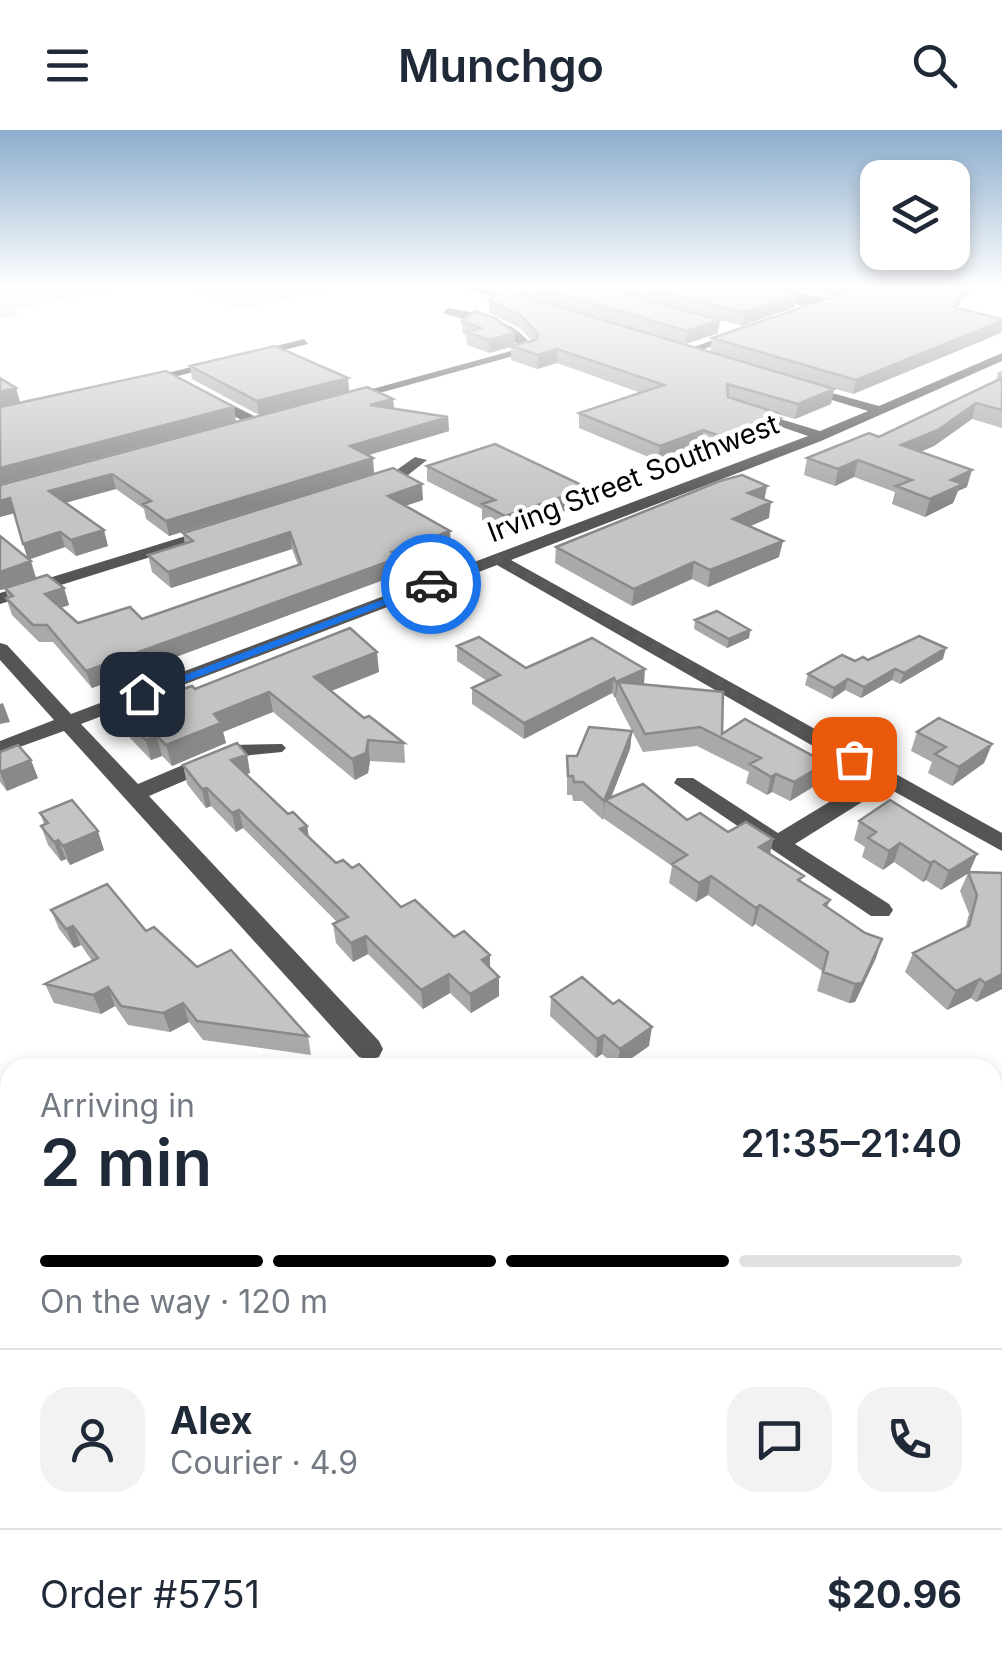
<!DOCTYPE html>
<meta charset="utf-8">
<style>
body{margin:0;font-family:Inter,sans-serif;background:#f2f2f3;color:#1f2937;height:100vh;display:flex;flex-direction:column;font-size:38px;white-space:nowrap}
*{box-sizing:border-box;margin:0}
p{font-size:32px;color:#747a83}
.icon{flex:none;width:55px;height:55px;fill:none;stroke:currentColor;stroke-width:2;stroke-linecap:round;stroke-linejoin:round}
.map{position:relative;flex:1;overflow:hidden}
.details{position:absolute;left:0px;top:928px;width:1002px;height:622px;display:flex;flex-direction:column;background:#fff;border-radius:30px 30px 0 0;box-shadow:0 5px 15px #0003}
.details>*{flex:none}
.buttons{position:absolute;left:860px;top:30px;display:grid;gap:20px}
.buttons a{display:grid;place-items:center;width:110px;height:110px;border-radius:20px;background:#fff;box-shadow:0 5px 15px #0003;font-size:50px}
.pin{position:absolute;display:grid;place-items:center;width:85px;height:85px;color:#fff;margin:-42px;border-radius:20px;box-shadow:0 5px 15px #0006}
.courier{position:absolute;display:grid;place-items:center;width:100px;height:100px;margin:-50px;border:8px solid #1a73e8;border-radius:50%;background:#fff;color:#222;box-shadow:0 2px 12px #0007}
.overview em{font-style:normal;font-weight:600}
.overview div{display:flex;flex-direction:column-reverse}
.overview{display:flex;align-items:center;justify-content:space-between;height:170px;padding:0 40px}
h1{font-size:65px;font-weight:600;line-height:75px}
.bar{display:grid;grid-template-columns:repeat(4,1fr);gap:15px 10px;align-content:center;height:120px;padding:0 40px}
.bar i{height:12px;border-radius:8px;background:#e0e1e3}
.bar .current{background:#000}
.bar p{grid-column:span 4}
.line{display:flex;align-items:center;gap:25px;padding:0 40px;border-top:2px solid #e0e1e3}
.line div{flex:1}
.round{display:grid;place-items:center;flex:none;width:105px;height:105px;border-radius:30px;background:#f2f2f3}
header{display:flex;justify-content:space-between;align-items:center;height:130px;padding:0 40px;background:#fff;font-size:45px;font-weight:600}
.map>svg:first-child{display:block}
.green{fill:#dcdcdc}
.lines{fill:none;stroke-linecap:round;stroke-linejoin:round}
.highway-casing{stroke:#dbdbdb;stroke-width:5}
.minor{fill:#555;fill-rule:evenodd}
.highway{fill:#000;fill-rule:evenodd}
.wall{fill:#a9a9a9}
.shaded-wall{fill:#898989}
.building{fill:#c4c4c4;stroke:#898989;stroke-width:2.5}
.route{fill:#1a73e8}
.done{stroke:#595959;stroke-width:10;stroke-dasharray:0 18}
.labels{text-anchor:middle;stroke-width:10;stroke-linejoin:round;paint-order:stroke}
.far-street-label{font-size:28px;fill:#000;stroke:#fff}
</style>
<header><svg class="icon" aria-label="menu" viewBox="0 0 24 24"><path d="M4 6h16M4 12h16M4 18h16"/></svg>Munchgo<svg class="icon" aria-label="search" viewBox="0 0 24 24"><circle cx="10" cy="10" r="6"/><path d="M15 15l6 6"/></svg></header>
<div class="map">
<svg width="1002" height="1549" viewBox="0 0 1002 1549">
<rect width="100%" height="100%" fill="#fff"/>
<path class="green" d="M0,156h135l-123,23 8,6 -20,4z
M187,156h159l-108,24z
M0,1305l10,4v231h982l1,-11 9,5v15h-1002z"/>
<g class="lines">
<g class="highway-casing">
<path id="highway" d="M0,1049l10,3v34l-10,-3z
M1002,1058v34l-10,2v-35z
M1002,1196v42l-10,3v-43z
M0,1206l10,2v44l-10,-2z"/>
</g>
<path class="minor" d="M460,156h17l55,19 -9,2z
M733,156h18l63,16 -54,-16h19l48,13 3,6 -20,3z
M447,178c33,5 69,12 88,42l-192,53v-6l179,-49 -21,-18 -58,-17z
M737,201l10,2 -59,22 -10,-2z
M304,209l4,5 -167,41 -6,-4z
M1002,223v8l-181,80 -310,119 491,273v18l-116,-64 -91,57 94,60 4,6 -4,6h-18l-197,-133 3,-5h16l85,55 91,-55 -372,-213 -416,159 57,60 92,-39 52,-1 4,4 -4,4 -40,4 -93,40 230,245 4,8 -4,8 -10,3 -10,-3 -295,-326 -64,23v-13l54,-21 -54,-60v-17l7,2 64,69 737,-278 -64,-22v-6l76,23 48,-20 -72,-22v-6l83,23z
M207,262l57,29 2,3 -12,3 -51,-28v-6z
M415,327l12,3 -19,15 -36,11 -7,-4 33,-13z
M215,397l8,5 -2,3 -221,69v-11z"/>
<use href="#highway" class="highway"/>
</g>
<path class="wall" d="M514,156h83l121,47 -32,11 -172,-51z
M599,156h167l29,21 -53,19z
M794,156h178l-15,22 45,11v11l-1,3 -148,61 -143,-42 2,-14 142,-47 -26,5z
M489,170l345,89 -3,15 -36,15 -18,-5v3l3,1 -3,15 -60,19 -16,-7 -43,16 -79,-33v-15l62,-20 -84,-30 -20,6 -26,-9v-13l-22,6 -22,-8 -1,-10 -3,-1 -1,-13 13,-10 40,34 17,-4 -12,-13 -31,-15z
M190,236l158,12 1,13 -90,24 -67,-36z
M1002,241v57l-30,-9 -38,27 -14,6 47,35 -9,4 -5,12 -28,14 -33,-13 3,-12 -41,-15 -19,9 -31,-11 3,-17 72,-21 117,-56 2,-9z
M393,269l1,10 54,8 1,14 -81,24 6,18 -205,63 -23,-17 -2,-10 -28,-20 -51,14 43,43 -32,10 -11,-9 -36,12 7,19 28,10 5,17 -8,3 17,15 64,-4 156,-54 -6,-16 -121,39 -19,-16 -4,-17 37,-11 -2,-11 240,-33 -18,6 46,41 -50,18 1,8 -310,115 -39,-46h-14l-27,-27 -6,-17h2l-3,-9 -5,1v-54l28,23 -14,-46 -14,4v-32z
M427,336l160,37 -82,29 -23,-12v-11l-55,-28z
M767,356l-3,13 5,19 -20,8 30,31 -71,30 -16,-8 -60,27 -77,-43 1,-16z
M695,490l55,10 -1,8 -22,10 -33,-19z
M592,508l51,47 79,49 99,48 -31,19 -18,-9 -5,3 -21,-12 3,-11 -52,-26 -54,6 -27,-52v-3l-1,1 -3,-5 -88,46 -52,-35v-16l15,-7 -30,-20v-15l69,22z
M943,529l-43,25 -8,-4 -31,18 -16,-8 -13,9 -27,-14 3,-11 47,-13z
M379,542l-48,19 33,27 40,25 1,20 -35,-2 -2,12 -13,7 -82,-68 -50,20 3,11 -54,23 -10,-10 -11,4 -21,-22 -6,-20 3,-1 -3,-8 71,-20z
M632,601l-2,18 -19,48 117,35 45,7 -3,15 32,28 28,18 -3,8 49,50 -21,44 -6,1 -32,-12 5,-20 -67,-47 -3,3 -44,-32 -12,7 -27,-19 3,-17 -69,-48 1,-1 -1,3 -21,-19h-9l-1,-6h-5v-39h10z
M917,602l75,12 -8,19 -32,23 -24,-13 4,-11 -21,-11z
M0,622l38,26 -31,13 -7,-9z
M247,625l3,18 -4,1 42,40 19,12 2,12 27,25 16,5 49,39 89,48v13l9,28 -28,17 -21,-20 -27,16 -55,-55 -15,8 -17,-19 -3,-19 4,-2 -94,-94 -7,4 -25,-26 -5,2 -19,-24 -4,-19z
M40,683l64,37 -34,15 -4,-6 -5,2 -13,-16 -7,-19 3,-2z
M859,691l118,33 -8,18 33,1v116l-26,13 -5,-4 -24,12 -42,-38 8,-19 52,-25 4,-14 -9,-23 8,-18 -27,17 -15,-10 -3,2 -29,-20 -11,8 -21,-13 3,-10 -11,-7z
M51,780l95,21 51,36 111,69 3,19 -108,-15 -14,-18 -19,10 -42,-7 -13,-19 -14,8 -47,-11 -9,-19 47,-23 -11,-16 -7,3 -15,-19z
M551,867l98,49 -31,22 -16,-14 -6,4 -46,-42z"/>
<path class="shaded-wall" d="M830,156h34l-1,3 -35,7z
M967,156h5l-23,34 4,-13z
M797,165l-2,12 -53,19 2,-13z
M720,190l-2,13 -32,11 1,-13z
M1002,191l-1,12 -148,61 3,-14z
M515,203v13l-26,7v-13z
M557,219v14l-20,6 1,-14z
M348,248l1,13 -90,24 -2,-14z
M16,258l4,14 -20,5v-15z
M834,259l-3,15 -36,15 3,-15z
M393,269l1,13 -24,-7z
M976,273l-4,16 -38,27 -37,16 4,-17z
M234,277l2,14 -236,63v-16z
M777,283l-1,6 4,-1 -3,15 -60,19 3,-16z
M448,287l1,14 -97,29 -2,-14z
M703,300l-2,15 -43,16 2,-15z
M373,328l1,15 -205,63 -3,-15z
M858,330l-4,17 -19,9 3,-17z
M972,340l-5,17 -9,4 -5,12 -28,14 5,-18 21,-19z
M112,344l4,15 -63,17 -4,-15z
M422,354l1,16 -34,11 -1,-15z
M767,356l-3,15 -16,-8z
M588,358l-1,15 -82,29v-16z
M10,368l5,15 -15,4v-16z
M771,372l-2,16 -39,17 3,-16z
M104,400l4,16 -32,10 -5,-16z
M450,401l1,16 -50,18 1,8 -310,115 -6,-17 306,-119z
M60,402l5,15 -37,13 -5,-16z
M290,402l2,17 -121,39 -3,-16z
M783,411l-4,16 -71,30 2,-17z
M31,431l5,17 -36,12v-18z
M694,432l-2,17 -60,27 2,-17z
M64,458l5,17 -18,6 -6,-17z
M750,500l-1,8 -22,10 2,-9z
M946,518l-3,11 -43,25 4,-11z
M377,522l2,20 -63,25 -2,-20z
M645,539l-1,16 -26,-3 -2,15 -1,1 1,-16z
M895,539l-3,11 -31,18 3,-11z
M614,548l-2,15 -88,46v-16z
M848,549l-3,11 -13,9 2,-11z
M269,562l4,20 -50,20 3,11 -54,23 -6,-21 48,-31z
M3,573l7,19 -10,2v-20z
M632,601l-2,18 -21,54 -4,-3 -2,20 1,-19z
M156,605l6,21 -11,4 -5,-20z
M368,610l2,21 -2,12 -13,7 -3,-21z
M992,614l-8,19 -32,23 7,-19z
M247,625l3,18 -16,6 -3,-19z
M31,630l7,18 -31,13 -7,-19z
M826,633l-5,19 -31,19 4,-19z
M776,644l-4,18 -5,3 4,-18z
M207,658l4,18 -5,2 -4,-19z
M239,680l4,18 -7,4 -4,-19z
M307,696l3,18 -10,-15z
M98,701l6,19 -34,15 -7,-19z
M773,709l-4,19 -10,-11z
M58,710l8,19 -5,2 -7,-19z
M900,713l-6,19 -11,8 6,-19z
M977,724l-8,19 -28,17 8,-19z
M934,731l-8,19 -3,2 7,-19z
M711,746l-3,19 -12,7 3,-19z
M760,775l-5,19 -3,3 4,-19z
M73,796l8,19 -7,3 -8,-19z
M366,806l2,18 -15,8 -2,-19z
M882,809l-6,19 -21,44 -6,1 6,-19z
M490,825v19l-8,-14z
M449,844l1,19 -27,16 -2,-19z
M1002,844v15l-26,13 9,-19z
M499,847v19l-28,17 -1,-19z
M980,849l-9,19 -24,12 9,-19z
M108,857l7,19 -14,8 -8,-19z
M183,873l6,19 -19,10 -7,-19z
M652,897l-3,19 -32,22 3,-19z
M604,905l-2,19 -6,4 1,-19z"/>
<path class="building" d="M533,156h64l123,34 -33,11z
M644,156h122l31,9 -53,18z
M865,156h102l-14,21 49,12v2l-146,59 -144,-42z
M502,160l332,99 -36,15 -71,-20 1,13 49,16 -5,2 8,3 -60,18 -17,-6 -43,16 -81,-33 85,-28 -107,-36 -19,6 -27,-9 25,-6 2,-6 -18,-19 -31,-15z
M475,181l20,7 20,15 -26,7 -23,-8 15,-4 -19,-7z
M275,216l73,32 -91,23 -67,-35z
M166,241l68,36 -234,61v-61z
M0,248l16,10 -16,4z
M1002,248v32l-26,-7 -38,27 -37,15 71,25 -21,10 10,3 -2,3 -29,13 -34,-13 16,-6 -54,-20 -20,9 -31,-11 62,-25 10,4z
M367,257l26,12 -23,6 78,12 -98,29 23,12 -207,63 -23,-17 8,-3 -39,-27 -63,17 55,39 -33,10 -11,-8 -37,12 -13,-46 -10,3v-16z
M495,314l93,44 -83,28 -23,-12 13,-4 -68,-34z
M393,338l29,16 -34,12 62,35 -58,21 9,5 -315,114 -39,-46h-14l-27,-27 7,-2 -8,-8 42,-13 17,13 -19,6 33,29 52,-16 12,12 159,-55 -11,-32 -122,40 -20,-17 45,-14 -10,-8z
M742,345l25,11 -19,7 23,9 -38,17 50,22 -73,29 -16,-8 -60,27 -78,-42 164,-66z
M0,406l31,25 -31,11z
M717,481l33,19 -21,9 -34,-19z
M350,498l27,24 -63,25 50,41 5,-2 35,27 -36,-3 -2,13 -14,6 -83,-67 -55,22 7,9 -55,22 -10,-10 -10,5 -22,-22 6,-3 -6,-6 68,-23 3,3z
M919,506l27,12 -42,25 -9,-4 -31,18 -16,-8 -14,9 -26,-14 34,-19 13,6 8,-4 5,3z
M479,507l47,31 66,-30 53,31 -29,13 -2,-4 -90,45 -52,-35 28,-13 -43,-29z
M618,552l105,10 -1,42 23,-15 81,44 -32,19 -18,-8 -5,3 -21,-13 11,-6 -61,-31 -55,7z
M939,588l53,26 -33,23 -24,-13 11,-7 -29,-15z
M589,597l43,4 -28,70 -21,-19h-9l-1,-6h-5l-1,-20h10z
M237,613l10,12 -16,5 57,54 5,-2 14,14 -7,3 36,34 7,-3 9,8 7,-4 42,43 14,-7 39,37 10,-6 26,24 -8,5 17,17 -29,17 -21,-20 -28,16 -55,-54 -15,7 -18,-19 15,-7 -109,-107 -7,3 -25,-25 -5,1 -19,-24z
M18,615l13,15 -31,12v-20z
M643,654l44,36 13,-7 28,19 18,-10 27,17 -14,8 45,29 -6,4 32,20 -6,5 41,28 17,6 -20,44 -7,1 -32,-12 5,-20 -68,-47 -4,3 -45,-32 -12,7 -27,-19 15,-9 -82,-55z
M72,670l26,31 -35,15 -5,-6 -4,2 -13,-16 7,-3 -8,-10z
M890,670l87,54 -28,17 -15,-10 -4,2 -30,-20 -11,8 -21,-13 8,-6 -17,-11z
M968,742l34,1v101l-17,9 -5,-4 -24,12 -43,-38 56,-27 8,-31z
M107,754l39,47 8,-4 43,40 34,-17 77,86 -111,-15 -14,-18 -20,10 -42,-7 -13,-19 -15,8 -48,-11 53,-26 -25,-32 -7,3 -15,-19z
M582,847l31,27 6,-4 33,27 -32,22 -16,-14 -7,4 -46,-42z"/>
<linearGradient id="sky" x2="0" y2="1"><stop stop-color="#8cadcc"/><stop offset="0.42" stop-color="#fff"/><stop offset="1" stop-color="#fff" stop-opacity="0"/></linearGradient>
<rect width="1002" height="373" fill="url(#sky)"/>
<path class="route" d="M431,451l4,5 -289,111 -11,-3z"/>
<g class="lines">
<path class="done" d="M431,454l67,-25 356,200"/>
</g>
<g class="labels">
<g class="far-street-label">
<text transform="translate(633 348) rotate(-21)" y="10">Irving Street Southwest</text>
</g>
</g>
</svg>
<div class="buttons">
<a><svg class="icon" aria-label="layers" viewBox="0 0 24 24"><path d="M12 4l9 5-9 5-9-5zM3 14l9 5 9-5"/></svg></a>
</div>
<div class="pin" style="left:854px;top:629px;background:#ea580c"><svg class="icon" aria-label="bag" viewBox="0 0 24 24"><path d="M5 8h14l-1 12H6zM9 8a3 3 0 0 1 6 0"/></svg></div>
<div class="pin" style="left:142px;top:564px;background:#1f2937"><svg class="icon" aria-label="home" viewBox="0 0 24 24"><path d="M3 11l9-7 9 7M6 9v11h12V9"/></svg></div>
<div class="courier" style="left:431px;top:454px"><svg class="icon" aria-label="car" viewBox="0 0 24 24"><path d="M5 17H2v-5l4-1 3-4h7l3 4 3 1v5h-3M9 17h6M6 11h13"/><circle cx="7" cy="17" r="2"/><circle cx="17" cy="17" r="2"/></svg></div>
<section class="details">
<div class="overview"><div><h1>2 min</h1><p>Arriving in</p></div><em>21:35–21:40</em></div>
<div class="bar"><i class="current"></i><i class="current"></i><i class="current"></i><i></i><p>On the way · 120 m</p></div>
<div class="line" style="height:180px"><a class="round"><svg class="icon" aria-label="person" viewBox="0 0 24 24"><circle cx="12" cy="8" r="4"/><path d="M4 21q1-7 8-7t8 7"/></svg></a><div><b>Alex</b><p>Courier · 4.9</p></div><a class="round"><svg class="icon" aria-label="chat" viewBox="0 0 24 24"><path d="M4 5h16v11H9l-5 4z"/></svg></a><a class="round"><svg class="icon" aria-label="phone" viewBox="0 0 24 24"><path d="M5 4h4l2 5-3 2q2 4 5 5l2-3 5 2v4C11 20 4 13 5 4z"/></svg></a></div>
<div class="line" style="height:130px"><div>Order #5751</div><b>$20.96</b></div>
</section>
</div>
